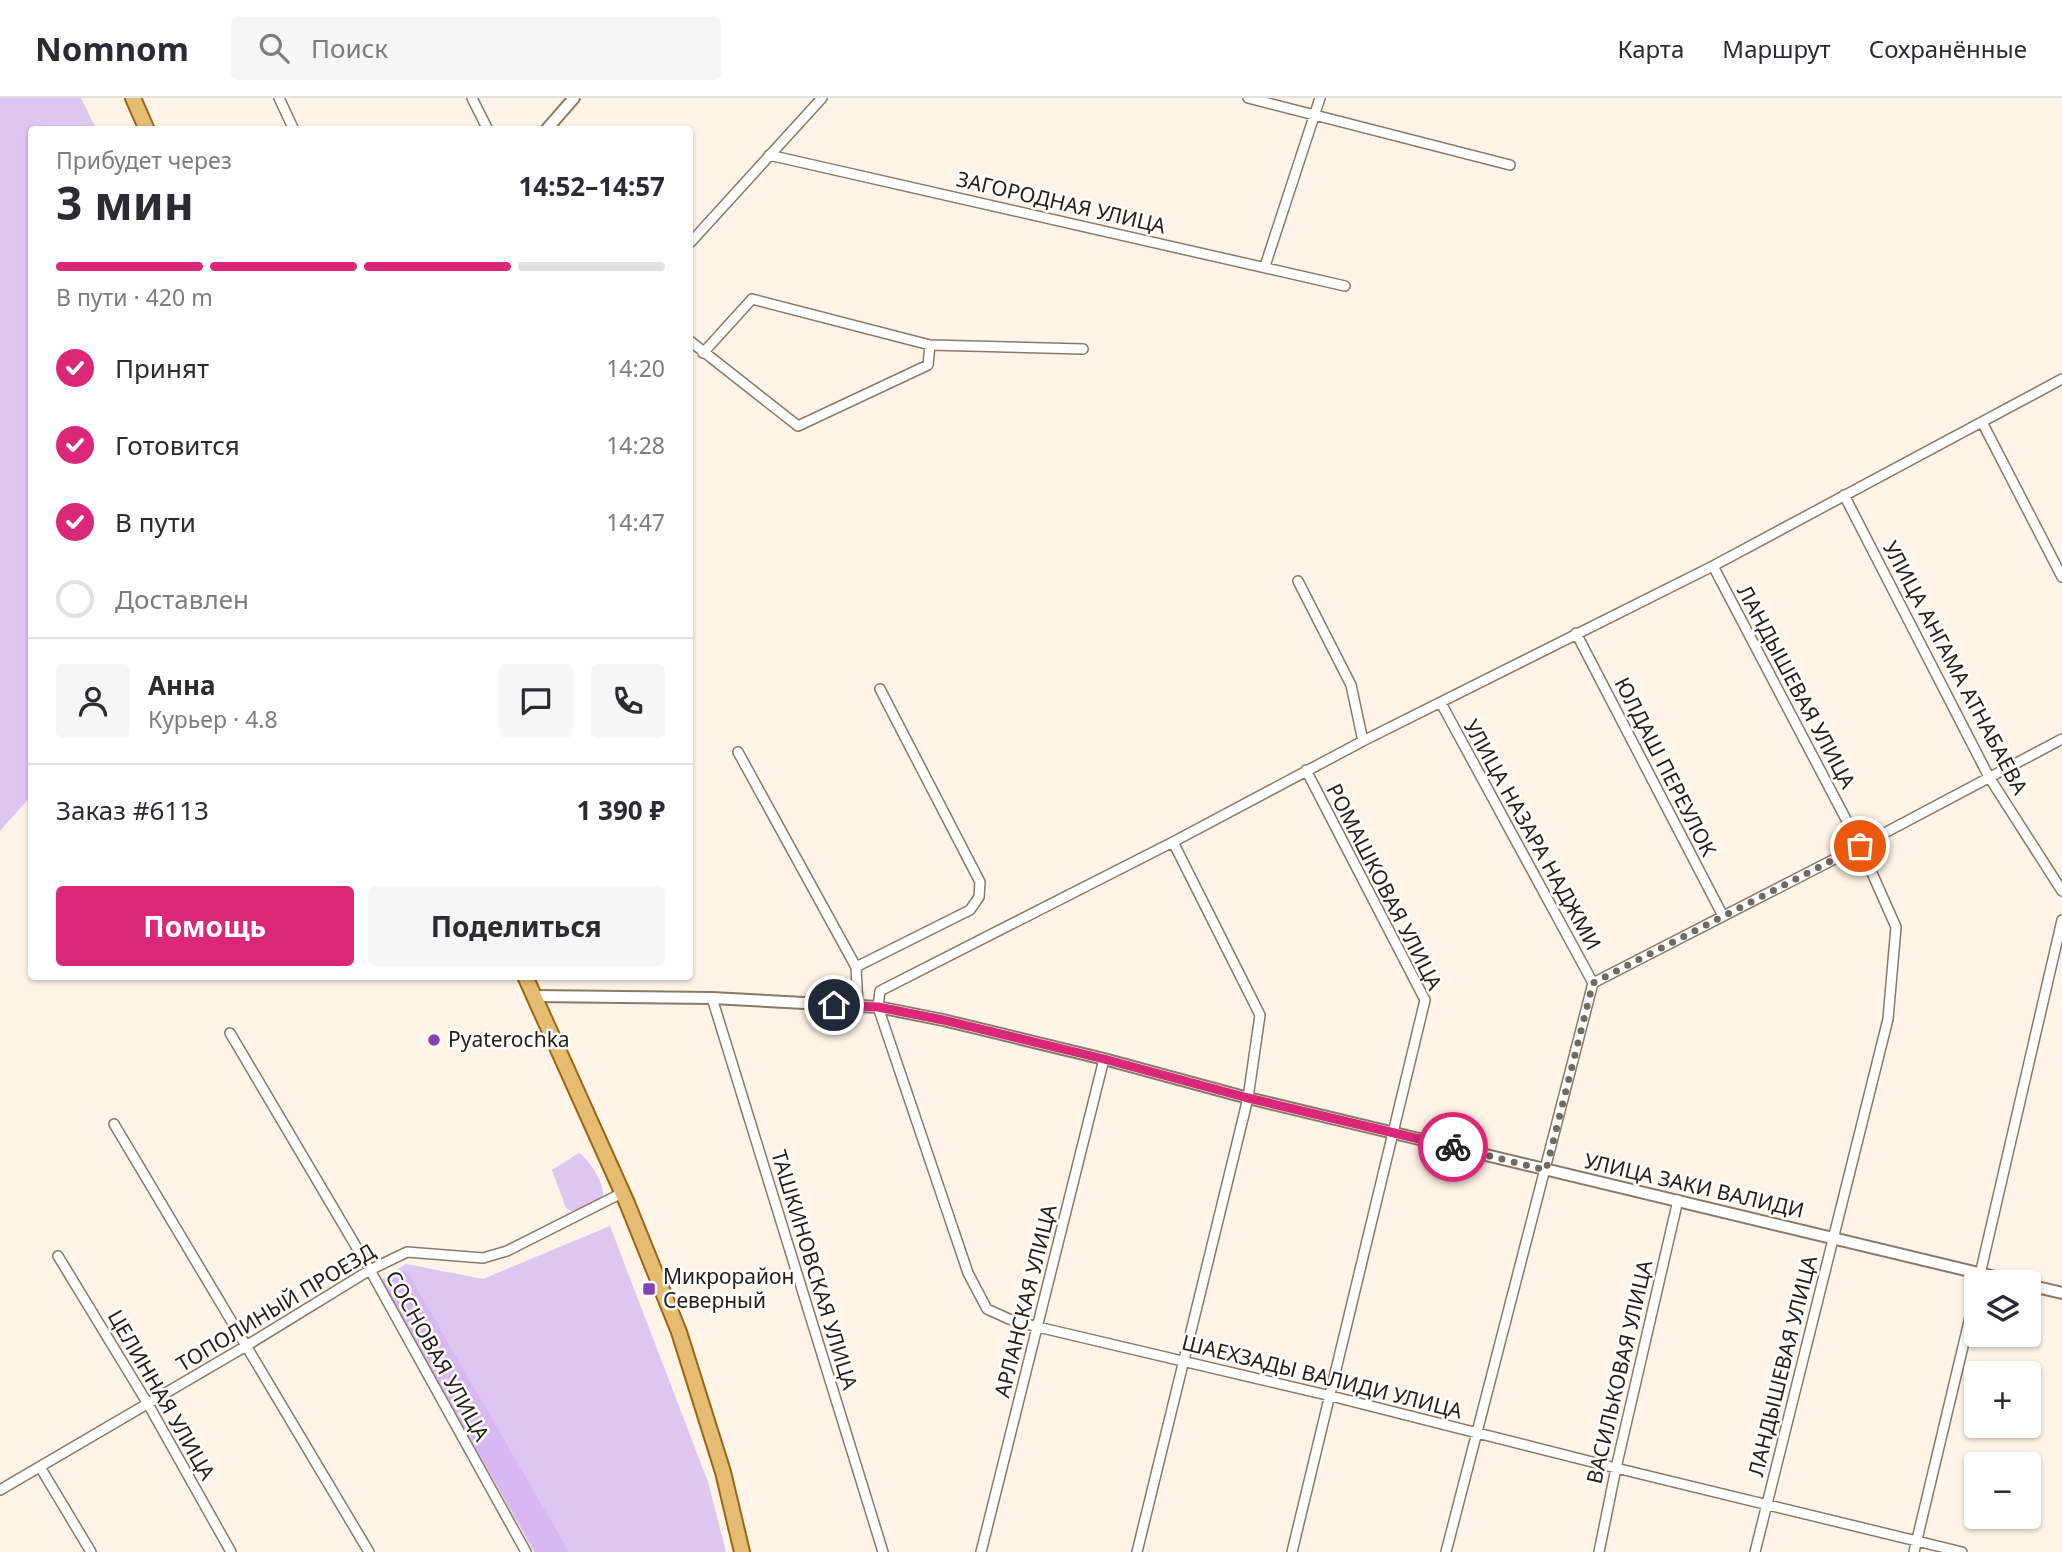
<!DOCTYPE html>
<html lang="ru">
<meta charset="utf-8">
<style>
body{margin:0;font-family:"Noto Sans",sans-serif;background:#f7f7f7;color:#2b2b33;height:100vh;display:flex;flex-direction:column;font-size:26px;white-space:nowrap}
*{box-sizing:border-box;margin:0}
p{font-size:23px;color:#7c7c81}
.icon{flex:none;width:38px;height:38px;fill:none;stroke:currentColor;stroke-width:2;stroke-linecap:round;stroke-linejoin:round}
.map{position:relative;flex:1;overflow:hidden}
.sheet{position:absolute;left:28px;top:28px;width:665px;height:854px;display:flex;flex-direction:column;background:#fff;border-radius:7px;box-shadow:0 2px 5px #0004}
.sheet>*{flex:none}
.fabs{position:absolute;left:1964px;top:1172px;display:grid;gap:14px}
.fabs a{display:grid;place-items:center;width:77px;height:77px;border-radius:7px;background:#fff;box-shadow:0 2px 5px #0004;font-size:35px}
.pin{position:absolute;display:grid;place-items:center;width:60px;height:60px;color:#fff;margin:-30px;border:4px solid #fff;border-radius:50%;box-shadow:0 2px 7px #0007}
.courier{position:absolute;display:grid;place-items:center;width:70px;height:70px;margin:-35px;border:5px solid #db2777;border-radius:50%;background:#fff;color:#222;box-shadow:0 2px 9px #0007}
.headline em{font-style:normal;font-weight:700}
.headline div{display:flex;flex-direction:column-reverse}
.headline{display:flex;align-items:center;justify-content:space-between;height:119px;padding:0 28px}
h1{font-size:46px;font-weight:700;line-height:52px}
.bar{display:grid;grid-template-columns:repeat(4,1fr);gap:10px 7px;align-content:center;height:84px;padding:0 28px}
.bar i{height:9px;border-radius:5px;background:#e1e1e2}
.bar .on{background:#db2777}
.bar p{grid-column:span 4}
.line{display:flex;align-items:center;gap:18px;padding:0 28px;border-top:2px solid #e1e1e2}
.line div{flex:1}
.round{display:grid;place-items:center;flex:none;width:74px;height:74px;border-radius:7px;background:#f7f7f7}
ol{padding:0 28px;list-style:none}
li{display:flex;align-items:center;gap:21px;height:77px}
li p{margin-inline-start:auto}
li .icon{padding:7px;border-radius:50%;background:#db2777;color:#fff;stroke-width:4}
li:last-child{color:#7c7c81}
li i{width:38px;height:38px;border:4px solid #e1e1e2;border-radius:50%}
.cta{display:flex;gap:14px;margin-top:auto;padding:14px 28px}
.cta a{flex:1;height:80px;border-radius:7px;background:#db2777;color:#fff;font-size:28px;font-weight:700;line-height:80px;text-align:center}
.cta a+a{background:#f7f7f7;color:#2b2b33}
header{display:flex;align-items:center;gap:42px;box-sizing:border-box;height:98px;padding:0 35px;background:#fff;border-bottom:2px solid #e1e1e2}
header strong{font-size:33px}
nav{display:flex;gap:38px;margin-inline-start:auto;font-size:24px}
.search{width:490px;height:63px;background:#f7f7f7;display:flex;align-items:center;gap:18px;box-sizing:border-box;padding:0 24px;border-radius:7px;color:#7c7c81;font-size:26px}
.map>svg:first-child{display:block}
.green{fill:#dec6f1}
.forest{fill:#d9b7f2}
.lines{fill:none;stroke-linecap:round;stroke-linejoin:round}
.minor-casing{stroke:#897a66;stroke-width:12}
.tertiary-casing{stroke:#897a66;stroke-width:14}
.primary-casing{stroke:#976914;stroke-width:18}
.minor{stroke:#fff;stroke-width:9}
.tertiary{stroke:#fff;stroke-width:10}
.primary{stroke:#e5bc71;stroke-width:14}
.done{stroke:#726a60;stroke-width:7;stroke-dasharray:0 12.6}
.route{stroke:#db2777;stroke-width:9}
.poi-dot{fill:#883fb2;stroke:#fff;stroke-width:2.5}
.labels{text-anchor:middle;stroke-width:5;stroke-linejoin:round;paint-order:stroke}
.street-label{font-size:21px;fill:#262017;stroke:#fff}
.poi-label{font-size:21px;fill:#262017;stroke:#fff;text-anchor:start}
</style>
<header>
<strong>Nomnom</strong>
<div class="search"><svg class="icon" aria-label="search" viewBox="0 0 24 24"><circle cx="10" cy="10" r="6"/><path d="M15 15l6 6"/></svg>Поиск</div>
<nav><a>Карта</a><a>Маршрут</a><a>Сохранённые</a></nav>
</header>
<div class="map">
<svg width="2062" height="1454" viewBox="0 0 2062 1454">
<rect width="100%" height="100%" fill="#fff4e7"/>
<path class="green" d="M0,0h81l15,31 -64,1v665l-32,36z
M579,1055c9,5 28,33 23,44 -4,8 -23,13 -31,14l-5,-3 -14,-38z
M610,1128l98,256 18,70h-192l-155,-271 27,-17 77,15z"/>
<path class="forest" d="M406,1172l163,282h-33l-154,-269z"/>
<g class="lines">
<g class="minor-casing">
<path id="minor" d="M279,0l15,32
M472,0l16,32
M1248,0l262,67
M769,57l576,131
M690,145l132,-145
M1265,168l55,-168
M690,243l108,85 130,-61 2,-20
M703,255l49,-54 178,46 153,4
M1982,324l80,155
M1844,397l145,282 73,114
M1713,468l147,280 36,81 -8,92 -133,533
M1298,483l53,104 12,56
M1576,535l147,283
M1441,605l152,280 -147,569
M738,654l118,215 2,39
M856,869l114,-57 9,-13 1,-15 -100,-193
M1593,885l267,-137 202,-107
M712,900l171,554
M230,935l140,237 156,282
M114,1026l255,428
M58,1158l90,148 83,148
M1978,1185l84,-363
M40,1369l51,85
M0,1392l246,-144 124,-76 37,-18 76,6 24,-7 115,-58
M981,1454l123,-493
M1137,1454l111,-454 12,-83 -87,-173
M1292,1454l133,-552 -119,-230
M1599,1454l17,-84 62,-268
M1914,1454l62,-260
M1962,1454l-346,-84 -285,-72 -293,-69 -29,-8 -22,-10 -19,-36 -90,-266 2,-16 293,-149 190,-101 350,-175 349,-187"/>
</g>
<g class="tertiary-casing">
<path id="tertiary" d="M546,32l28,-32
M534,898l178,2 166,9 65,13 161,39 144,39 772,185
M2028,1187l34,8"/>
</g>
<g class="primary-casing">
<path id="primary" d="M133,0l14,32
M525,878l102,227 52,129 44,140 19,80"/>
</g>
<use href="#minor" class="minor"/>
<use href="#tertiary" class="tertiary"/>
<use href="#primary" class="primary"/>
</g>
<g class="lines">
<path class="done" d="M1453,1049l93,23 47,-187 267,-137"/>
<path class="route" d="M834,907l44,2 65,13 161,39 144,39 205,49"/>
</g>
<g class="poi-dot">
<circle cx="434" cy="942" r="7"/>
<rect x="642" y="1184" width="14" height="14" rx="3.5"/>
</g>
<g class="labels">
<g class="street-label">
<text transform="translate(1061 105) rotate(13)" y="7">ЗАГОРОДНАЯ УЛИЦА</text>
<text transform="translate(1955 570) rotate(62)" y="7">УЛИЦА АНГАМА АТНАБАЕВА</text>
<text transform="translate(1796 589) rotate(62)" y="7">ЛАНДЫШЕВАЯ УЛИЦА</text>
<text transform="translate(1665 669) rotate(63)" y="7">ЮЛДАШ ПЕРЕУЛОК</text>
<text transform="translate(1532 737) rotate(61)" y="7">УЛИЦА НАЗАРА НАДЖМИ</text>
<text transform="translate(1384 789) rotate(63)" y="7">РОМАШКОВАЯ УЛИЦА</text>
<text transform="translate(1694 1088) rotate(13)" y="7">УЛИЦА ЗАКИ ВАЛИДИ</text>
<text transform="translate(814 1172) rotate(73)" y="7">ТАШКИНОВСКАЯ УЛИЦА</text>
<text transform="translate(1026 1203) rotate(-76)" y="7">АРЛАНСКАЯ УЛИЦА</text>
<text transform="translate(276 1210) rotate(-31)" y="7">ТОПОЛИНЫЙ ПРОЕЗД</text>
<text transform="translate(437 1258) rotate(61)" y="7">СОСНОВАЯ УЛИЦА</text>
<text transform="translate(1783 1268) rotate(-76)" y="7">ЛАНДЫШЕВАЯ УЛИЦА</text>
<text transform="translate(1620 1274) rotate(-77)" y="7">ВАСИЛЬКОВАЯ УЛИЦА</text>
<text transform="translate(1322 1279) rotate(14)" y="7">ШАЕХЗАДЫ ВАЛИДИ УЛИЦА</text>
<text transform="translate(161 1297) rotate(60)" y="7">ЦЕЛИННАЯ УЛИЦА</text>
</g>
<g class="poi-label">
<text x="448" y="949">Pyaterochka</text>
<text x="663" y="1186">Микрорайон<tspan x="663" dy="24">Северный</tspan></text>
</g>
</g>
</svg>
<div class="fabs">
<a><svg class="icon" aria-label="layers" viewBox="0 0 24 24"><path d="M12 4l9 5-9 5-9-5zM3 14l9 5 9-5"/></svg></a>
<a>+</a>
<a>−</a>
</div>
<div class="pin" style="left:1860px;top:748px;background:#ea580c"><svg class="icon" aria-label="bag" viewBox="0 0 24 24"><path d="M5 8h14l-1 12H6zM9 8a3 3 0 0 1 6 0"/></svg></div>
<div class="pin" style="left:834px;top:907px;background:#1f2937"><svg class="icon" aria-label="home" viewBox="0 0 24 24"><path d="M3 11l9-7 9 7M6 9v11h12V9"/></svg></div>
<div class="courier" style="left:1453px;top:1049px"><svg class="icon" aria-label="bike" viewBox="0 0 24 24"><circle cx="6" cy="16" r="4"/><circle cx="18" cy="16" r="4"/><path d="M6 16l4-8h5l3 8M10 8l3 8H6M13 5h3"/></svg></div>
<section class="sheet">
<div class="headline"><div><h1>3 мин</h1><p>Прибудет через</p></div><em>14:52–14:57</em></div>
<div class="bar"><i class="on"></i><i class="on"></i><i class="on"></i><i></i><p>В пути · 420 m</p></div>
<ol>
<li><svg class="icon" aria-label="check" viewBox="0 0 24 24"><path d="M5 12l5 5 9-10"/></svg>Принят<p>14:20</p></li>
<li><svg class="icon" aria-label="check" viewBox="0 0 24 24"><path d="M5 12l5 5 9-10"/></svg>Готовится<p>14:28</p></li>
<li><svg class="icon" aria-label="check" viewBox="0 0 24 24"><path d="M5 12l5 5 9-10"/></svg>В пути<p>14:47</p></li>
<li><i></i>Доставлен</li>
</ol>
<div class="line" style="height:126px"><a class="round"><svg class="icon" aria-label="person" viewBox="0 0 24 24"><circle cx="12" cy="8" r="4"/><path d="M4 21q1-7 8-7t8 7"/></svg></a><div><b>Анна</b><p>Курьер · 4.8</p></div><a class="round"><svg class="icon" aria-label="chat" viewBox="0 0 24 24"><path d="M4 5h16v11H9l-5 4z"/></svg></a><a class="round"><svg class="icon" aria-label="phone" viewBox="0 0 24 24"><path d="M5 4h4l2 5-3 2q2 4 5 5l2-3 5 2v4C11 20 4 13 5 4z"/></svg></a></div>
<div class="line" style="height:91px"><div>Заказ #6113</div><b>1 390 ₽</b></div>
<div class="cta"><a>Помощь</a><a>Поделиться</a></div>
</section>
</div>
